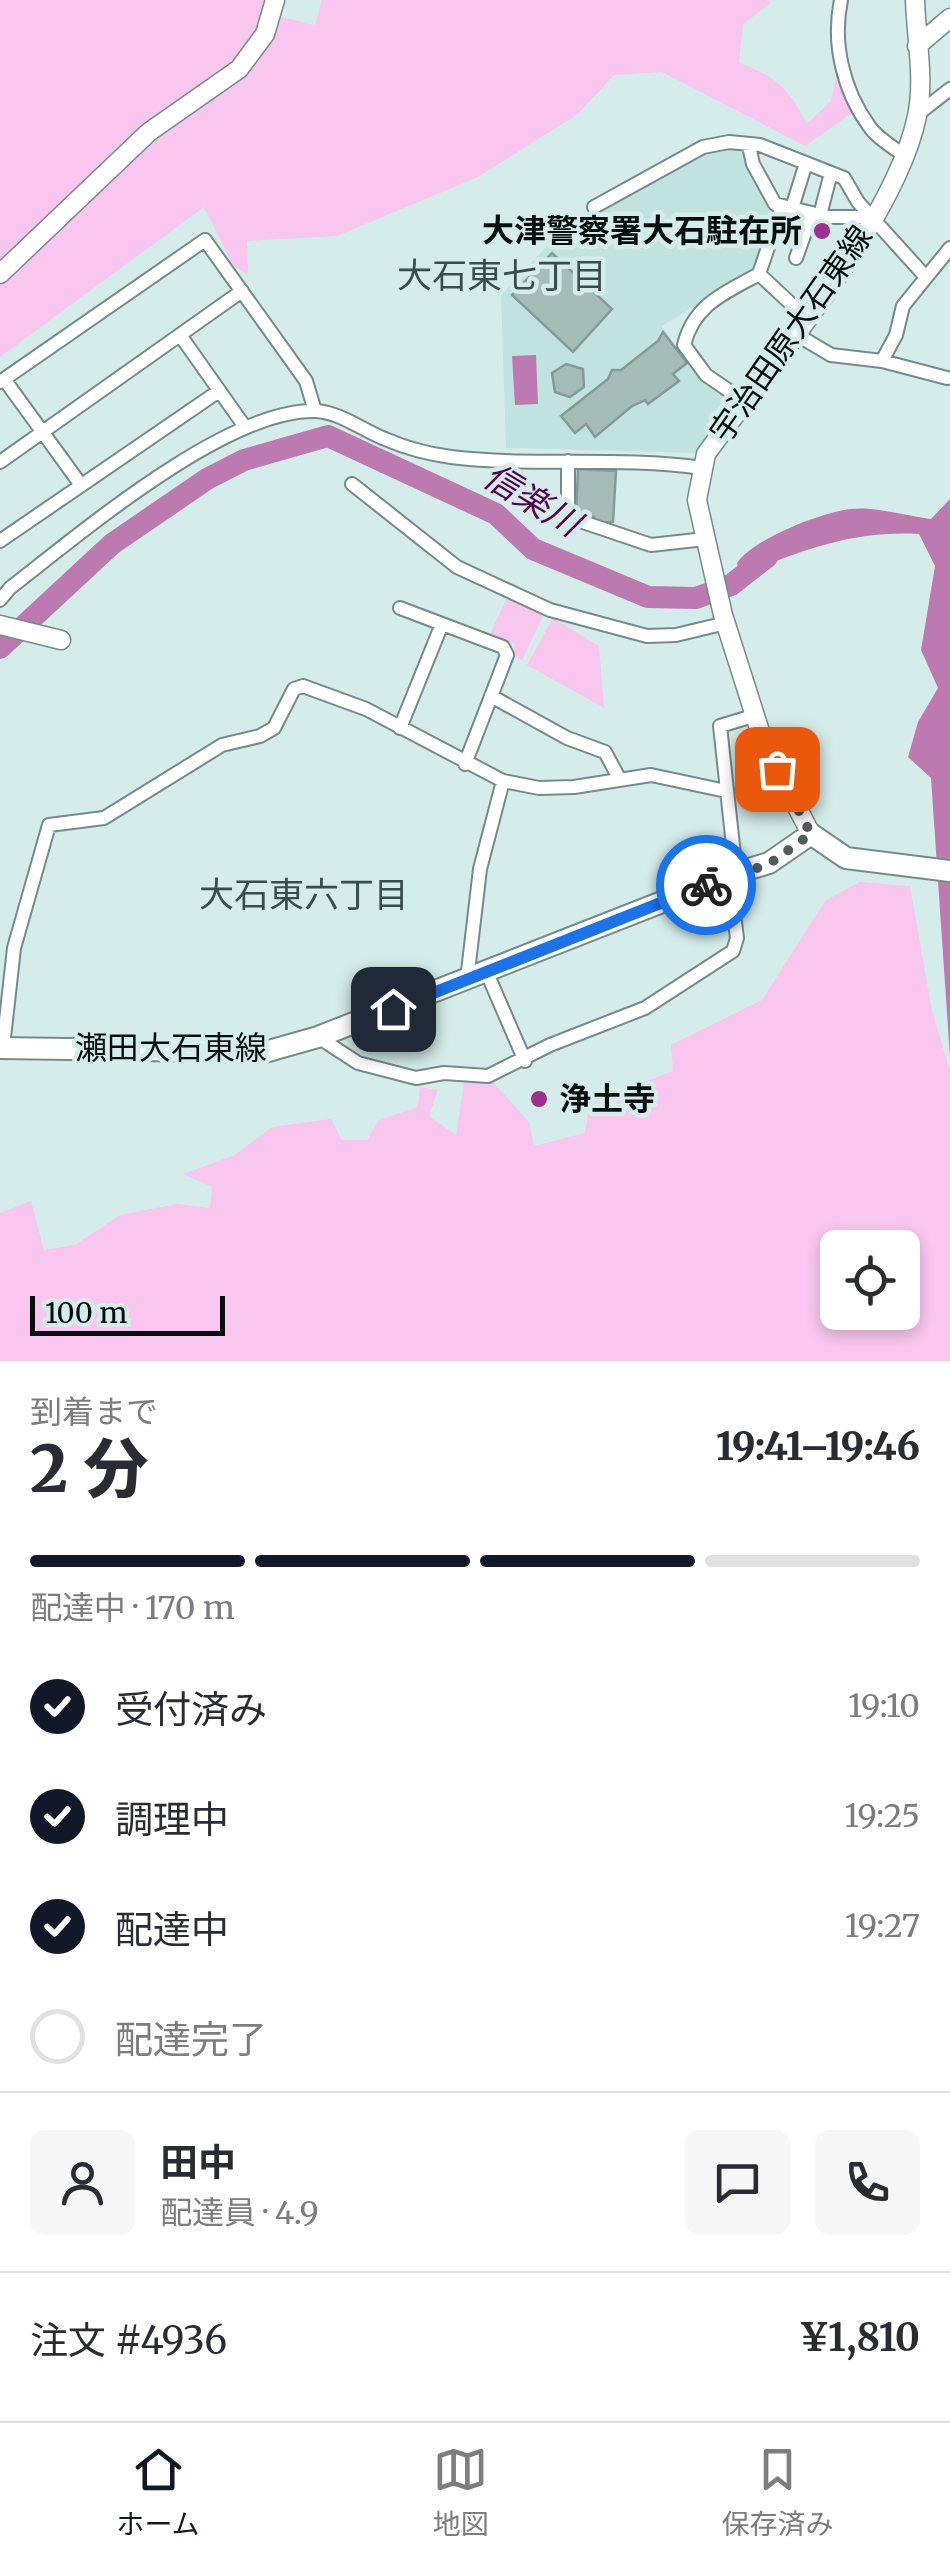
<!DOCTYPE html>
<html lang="ja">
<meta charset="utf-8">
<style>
body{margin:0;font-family:Merriweather,"Noto Sans JP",serif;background:#f7f7f7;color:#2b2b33;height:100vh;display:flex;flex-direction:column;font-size:38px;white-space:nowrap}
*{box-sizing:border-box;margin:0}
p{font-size:32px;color:#7c7c81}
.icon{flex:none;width:55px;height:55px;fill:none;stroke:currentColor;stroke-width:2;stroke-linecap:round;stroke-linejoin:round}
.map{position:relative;height:1361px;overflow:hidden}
.panel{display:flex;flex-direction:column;background:#fff;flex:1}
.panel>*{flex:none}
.fabs{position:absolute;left:820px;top:1230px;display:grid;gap:20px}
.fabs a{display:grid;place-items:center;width:100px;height:100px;border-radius:15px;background:#fff;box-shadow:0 5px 15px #0003;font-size:50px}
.scale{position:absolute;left:30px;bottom:25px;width:195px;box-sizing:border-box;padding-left:10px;border:5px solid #070f0e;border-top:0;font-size:28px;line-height:35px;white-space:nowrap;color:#070f0e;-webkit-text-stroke:8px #d5edea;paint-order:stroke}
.pin{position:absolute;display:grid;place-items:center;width:85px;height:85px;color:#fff;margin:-42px;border-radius:20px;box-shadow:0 5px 15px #0006}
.courier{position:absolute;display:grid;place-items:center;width:100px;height:100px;margin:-50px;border:8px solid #1a73e8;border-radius:50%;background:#fff;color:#222;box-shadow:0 2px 12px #0007}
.summary em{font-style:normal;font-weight:800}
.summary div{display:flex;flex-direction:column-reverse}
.summary{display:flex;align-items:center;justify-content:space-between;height:170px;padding:0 30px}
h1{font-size:65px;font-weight:800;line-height:75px}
.bar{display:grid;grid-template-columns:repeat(4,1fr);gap:15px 10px;align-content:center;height:120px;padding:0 30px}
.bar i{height:12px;border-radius:8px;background:#e1e1e2}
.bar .selected{background:#111827}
.bar p{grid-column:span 4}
.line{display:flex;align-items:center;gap:25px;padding:0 30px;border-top:2px solid #e1e1e2}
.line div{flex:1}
.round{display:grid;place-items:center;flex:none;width:105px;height:105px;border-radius:15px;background:#f7f7f7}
ol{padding:0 30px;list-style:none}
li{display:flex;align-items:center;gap:30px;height:110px}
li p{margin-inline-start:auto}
li .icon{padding:10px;border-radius:50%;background:#111827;color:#fff;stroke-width:4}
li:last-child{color:#7c7c81}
li i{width:55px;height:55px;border:5px solid #e1e1e2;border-radius:50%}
.tab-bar{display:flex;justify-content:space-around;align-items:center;height:140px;border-top:2px solid #e1e1e2;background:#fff;font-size:28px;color:#7c7c81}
.tab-bar a{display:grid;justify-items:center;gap:5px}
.tab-bar .selected{color:#111827}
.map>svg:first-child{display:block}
.built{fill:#c1e3df}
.green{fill:#f8c6ee;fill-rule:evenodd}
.water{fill:#bd7ab1}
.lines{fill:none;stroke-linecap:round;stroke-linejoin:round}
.river{stroke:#bd7ab1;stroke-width:22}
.building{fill:#a5bcb9;stroke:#849b99;stroke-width:2.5}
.street-casing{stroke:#758b89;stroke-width:16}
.secondary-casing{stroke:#758b89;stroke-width:21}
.primary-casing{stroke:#758b89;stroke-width:24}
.street{stroke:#fff;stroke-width:12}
.secondary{stroke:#fff;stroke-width:18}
.primary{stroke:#fff;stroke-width:20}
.done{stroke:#4f5d5b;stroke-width:10;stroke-dasharray:0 18}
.route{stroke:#1a73e8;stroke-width:12}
.poi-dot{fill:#9e3190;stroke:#d5edea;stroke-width:4}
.labels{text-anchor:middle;stroke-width:9;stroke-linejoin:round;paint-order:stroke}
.poi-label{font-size:32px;font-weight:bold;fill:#070f0e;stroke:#d5edea;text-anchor:end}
.street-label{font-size:32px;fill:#070f0e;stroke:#d5edea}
.neighbourhood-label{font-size:35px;fill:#394e4c;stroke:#d5edea}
.water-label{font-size:35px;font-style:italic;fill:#57024f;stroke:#d5edea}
</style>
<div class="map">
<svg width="950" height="1361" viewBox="0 0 950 1361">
<rect width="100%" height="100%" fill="#d5edea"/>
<path class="built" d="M725,146l16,2 35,66 -20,55 -94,57 38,54 33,22 -33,51 -194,-5 -5,-153 52,-55 45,-30 105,-59z"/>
<path class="green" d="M0,0h264v13l51,12 7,-25h446l3,3 -28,21 -4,39c37,13 51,27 68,61l24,-23 5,-22 16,34 -47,33 -143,-74 -48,3 -36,39 -100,63 -141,59 -90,5 1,34 -15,-10 -29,-58 -204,150z
M507,598l37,16 -22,46 -10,-5 3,-11 -25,-10z
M553,618l46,28 5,62 -77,-43z
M859,882l51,4 22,125 18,60v290h-950v-148l31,-12 13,49 31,-5 45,-30 57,-11 33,4 2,-21 -29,-13 52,-19 37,-28 59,-8 11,21h25l12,-20 39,-13 2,-20 18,3 -9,26 27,19 8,-52 28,-2 37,41 5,24 51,-13 5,-30 83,-32 -2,-26 91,-45 63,-99zM838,1248h64v64h-64z"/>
<path class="water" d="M536,355l2,49 -23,1 -3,-49z
M950,499v558l-19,-279 -23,-21 10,-35 20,-34 -17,-38 14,-84 -16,-32c-66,-4 -120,17 -179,42l-3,-13c16,-24 85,-51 114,-54 24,-3 55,7 80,10z"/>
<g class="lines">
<path class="river" d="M0,648l112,-104 95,-65 37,-19 84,-24 168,78 37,35 115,48 48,1 35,-13 36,-28"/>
</g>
<path class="building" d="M552,253l60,56 -39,43 -61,-57z
M663,332l24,31 -14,11 6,7 -31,23 -3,-4 -13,6 -37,31 -9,-13 -11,9 -14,-17 47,-37 4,-9h9l37,-29z
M566,364l17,5 1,18 -14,10 -15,-5 -3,-19z
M578,469l38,2 -3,51 -19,1v-6l-18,-4z"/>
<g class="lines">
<g class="street-casing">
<path id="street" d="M841,0c-9,43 2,90 28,126 8,12 24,21 36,30
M918,114l32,-25
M749,146l4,18 22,40 53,13h46
M782,206l-23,68 46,43
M594,207l109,-60 26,-5 31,3 84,33 14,24 66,73
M792,208l14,-45
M820,215l11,-42
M796,258l16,-45
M794,333l37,22 51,6 65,17
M180,335l65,92
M882,361l14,-26 7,-29 47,-58
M4,379l77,106
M0,382l205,-142 101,141 9,30
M744,401l-38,-26 -22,-30c10,-41 41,-52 75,-71
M568,461v56l83,28 54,-6
M0,462l242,-171
M352,484l105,83 93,43 97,26 29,-1 50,-12
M0,541l219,-150
M0,600l10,-12c70,-54 216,-179 305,-177 25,1 47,19 70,28 21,9 43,15 66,18 83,10 167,-1 251,11
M400,608l103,39 4,8 -42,109
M491,696l76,42 38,14 15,28
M400,728l42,-104
M736,873l-16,-147 33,-10
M487,973l38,88
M467,980l13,-111 23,-88
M318,1037l40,26 58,15 28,-5 44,3 62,-31 95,-37 88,-57 4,-13 -8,-62
M3,1047l11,-99 35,-123 55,-7 118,-73 38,-9 14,-8 20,-39 9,-3 63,23 137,72 36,7 35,-1 77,-12 75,16"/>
</g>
<g class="secondary-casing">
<path id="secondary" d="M917,46l33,-28
M0,274l149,-142 90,-63 26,-35 10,-34
M0,625l61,15
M811,834l-47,-90 -41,-129 -26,-115 9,-46c64,-88 190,-234 211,-338 8,-36 -1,-80 -2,-116"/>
</g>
<g class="primary-casing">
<path id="primary" d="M0,1048l265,4 53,-15 418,-164 33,-10 42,-29 35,24 104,13"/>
</g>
<use href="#street" class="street"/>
<use href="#secondary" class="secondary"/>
<use href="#primary" class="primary"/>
</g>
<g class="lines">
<path class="done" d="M706,885l63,-21 42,-30 -34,-65"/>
<path class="route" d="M393,1009l313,-124"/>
</g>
<g class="poi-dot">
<circle cx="822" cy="231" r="10"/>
<circle cx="539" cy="1099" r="10"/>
</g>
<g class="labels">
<g class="poi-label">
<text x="802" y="242">大津警察署大石駐在所</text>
<text x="559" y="1110" text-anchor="start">浄土寺</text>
</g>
<g class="street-label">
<text transform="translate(791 334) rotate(-55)" y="11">宇治田原大石東線</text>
<text x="171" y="1059">瀬田大石東線</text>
</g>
<g class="neighbourhood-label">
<text x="502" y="288">大石東七丁目</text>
<text x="304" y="907">大石東六丁目</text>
</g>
<g class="water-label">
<text transform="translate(532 500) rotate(31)" y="12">信楽川</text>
</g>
</g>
</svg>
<div class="fabs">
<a><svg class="icon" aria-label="locate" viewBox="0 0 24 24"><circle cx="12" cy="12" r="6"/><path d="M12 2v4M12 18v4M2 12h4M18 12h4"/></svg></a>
</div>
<div class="scale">100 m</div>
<div class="pin" style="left:777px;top:769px;background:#ea580c"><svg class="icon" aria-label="bag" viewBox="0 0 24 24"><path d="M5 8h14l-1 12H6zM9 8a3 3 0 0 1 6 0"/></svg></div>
<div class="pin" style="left:393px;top:1009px;background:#1f2937"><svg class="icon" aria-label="home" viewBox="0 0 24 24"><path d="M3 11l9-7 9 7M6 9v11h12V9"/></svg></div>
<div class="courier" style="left:706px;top:885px"><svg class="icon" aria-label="bike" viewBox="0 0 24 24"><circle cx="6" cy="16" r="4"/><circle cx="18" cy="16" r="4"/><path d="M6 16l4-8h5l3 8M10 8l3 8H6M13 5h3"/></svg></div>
</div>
<section class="panel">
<div class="summary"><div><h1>2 分</h1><p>到着まで</p></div><em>19:41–19:46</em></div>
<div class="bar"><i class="selected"></i><i class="selected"></i><i class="selected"></i><i></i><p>配達中 · 170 m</p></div>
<ol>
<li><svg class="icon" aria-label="check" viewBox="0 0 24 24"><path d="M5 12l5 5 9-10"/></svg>受付済み<p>19:10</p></li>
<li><svg class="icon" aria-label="check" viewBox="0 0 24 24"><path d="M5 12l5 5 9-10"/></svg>調理中<p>19:25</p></li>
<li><svg class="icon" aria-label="check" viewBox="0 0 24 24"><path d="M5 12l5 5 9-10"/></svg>配達中<p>19:27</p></li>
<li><i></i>配達完了</li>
</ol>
<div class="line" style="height:180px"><a class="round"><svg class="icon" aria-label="person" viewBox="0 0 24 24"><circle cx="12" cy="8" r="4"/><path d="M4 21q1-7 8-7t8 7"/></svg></a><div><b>田中</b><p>配達員 · 4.9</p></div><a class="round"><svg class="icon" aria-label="chat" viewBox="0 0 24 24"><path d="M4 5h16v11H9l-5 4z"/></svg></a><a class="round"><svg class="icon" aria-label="phone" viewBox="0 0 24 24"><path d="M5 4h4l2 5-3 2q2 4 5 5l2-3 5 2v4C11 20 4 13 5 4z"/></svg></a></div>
<div class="line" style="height:130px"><div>注文 #4936</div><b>¥1,810</b></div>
</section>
<nav class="tab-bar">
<a class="selected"><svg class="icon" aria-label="home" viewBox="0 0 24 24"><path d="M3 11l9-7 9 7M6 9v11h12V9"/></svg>ホーム</a>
<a><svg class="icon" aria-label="map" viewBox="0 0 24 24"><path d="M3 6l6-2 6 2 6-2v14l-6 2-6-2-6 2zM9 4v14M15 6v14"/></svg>地図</a>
<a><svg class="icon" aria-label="saved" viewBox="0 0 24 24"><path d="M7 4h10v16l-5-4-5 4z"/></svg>保存済み</a>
</nav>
